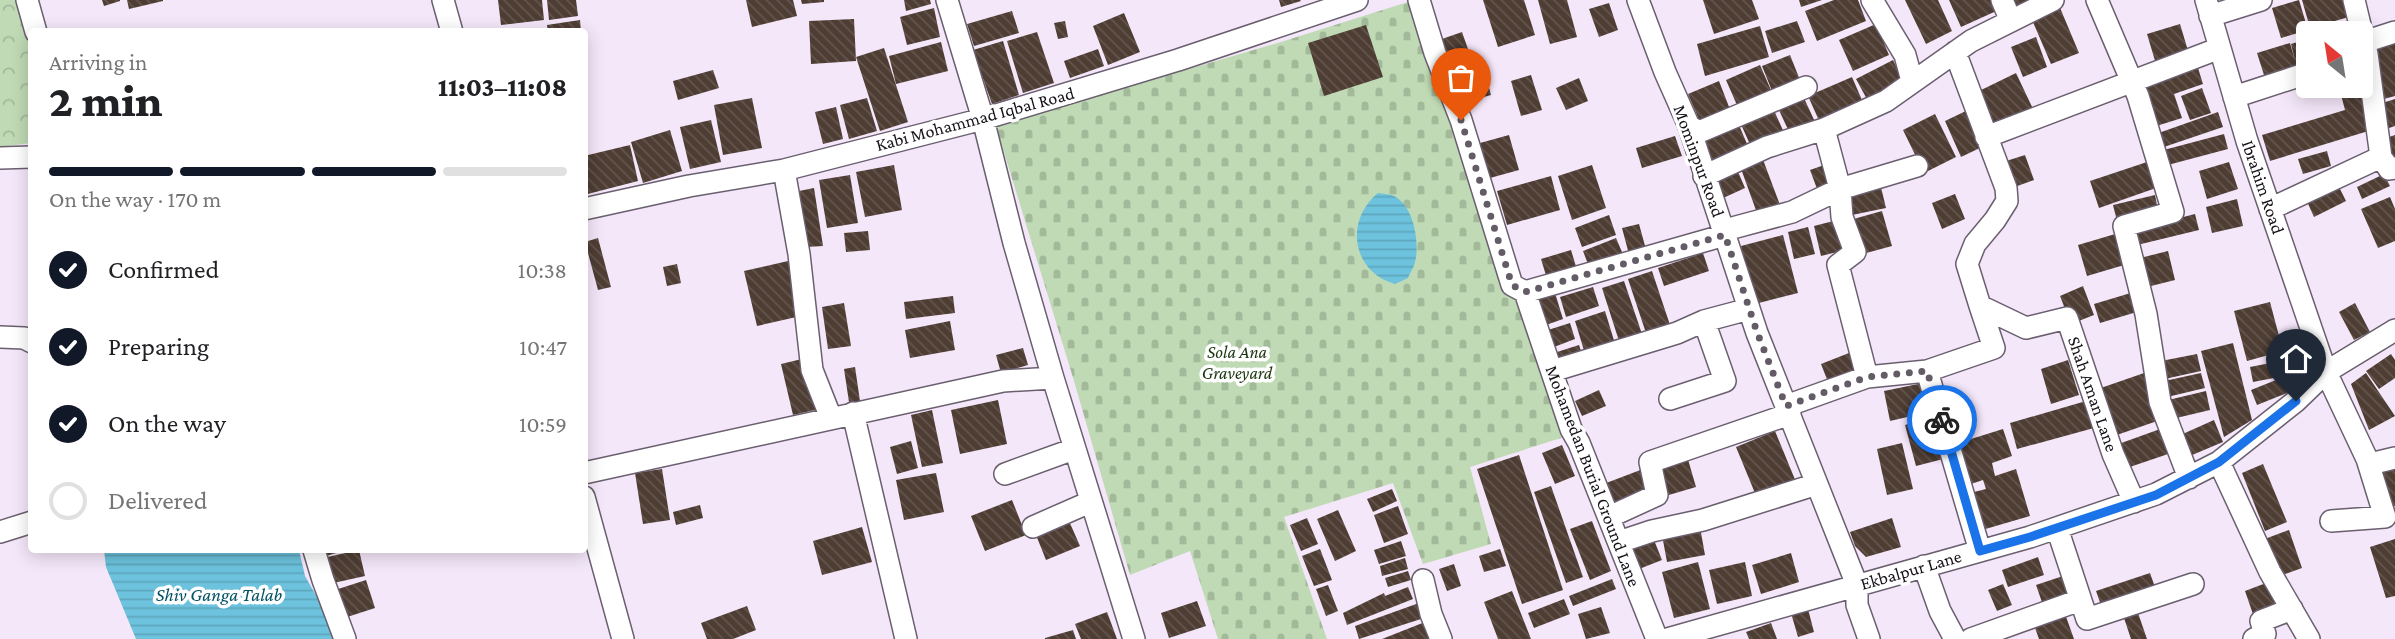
<!DOCTYPE html>
<meta charset="utf-8">
<style>
body{margin:0;font-family:"Crimson Pro",serif;background:#f2f2f2;color:#202124;height:100vh;display:flex;flex-direction:column;font-size:26px;white-space:nowrap}
*{box-sizing:border-box;margin:0}
p{font-size:23px;color:#757577}
.icon{flex:none;width:38px;height:38px;fill:none;stroke:currentColor;stroke-width:2;stroke-linecap:round;stroke-linejoin:round}
.map{position:relative;flex:1;overflow:hidden}
.side{position:absolute;left:28px;top:28px;width:560px;height:525px;display:flex;flex-direction:column;background:#fff;border-radius:7px;box-shadow:0 4px 18px #0003}
.side>*{flex:none}
.needle{width:46px;rotate:330deg}
.controls{position:absolute;left:2296px;top:21px;display:grid;gap:14px}
.controls a{display:grid;place-items:center;width:77px;height:77px;border-radius:7px;background:#fff;box-shadow:0 4px 18px #0003;font-size:35px}
.pin{position:absolute;display:grid;place-items:center;width:60px;height:60px;color:#fff;margin:-72px -30px;border-radius:50% 50% 50% 0;rotate:-45deg;box-shadow:0 0 7px #0007}
.pin .icon{rotate:45deg}
.courier{position:absolute;display:grid;place-items:center;width:70px;height:70px;margin:-35px;border:5px solid #1a73e8;border-radius:50%;background:#fff;color:#222;box-shadow:0 2px 9px #0007}
.headline em{font-style:normal;font-weight:800}
.headline div{display:flex;flex-direction:column-reverse}
.headline{display:flex;align-items:center;justify-content:space-between;height:119px;padding:0 21px}
h1{font-size:46px;font-weight:800;line-height:52px}
.bar{display:grid;grid-template-columns:repeat(4,1fr);gap:10px 7px;align-content:center;height:84px;padding:0 21px}
.bar i{height:9px;border-radius:5px;background:#e0e0e0}
.bar .on{background:#111827}
.bar p{grid-column:span 4}
ol{padding:0 21px;list-style:none}
li{display:flex;align-items:center;gap:21px;height:77px}
li p{margin-inline-start:auto}
li .icon{padding:7px;border-radius:50%;background:#111827;color:#fff;stroke-width:4}
li:last-child{color:#757577}
li i{width:38px;height:38px;border:4px solid #e0e0e0;border-radius:50%}
.map>svg:first-child{display:block}
.cemetery{fill:url(#cemetery-stones)}
.park{fill:url(#park-crowns)}
.water{fill:url(#water-rules)}
.building{fill:url(#building-back-hatch)}
.lines{fill:none;stroke-linecap:round;stroke-linejoin:round}
.street-casing{stroke:#6a5f6f;stroke-width:24}
.street{stroke:#fff;stroke-width:21}
.done{stroke:#635b66;stroke-width:7;stroke-dasharray:0 12.6}
.route{stroke:#1a73e8;stroke-width:9}
.labels{text-anchor:middle;stroke-width:7;stroke-linejoin:round;paint-order:stroke}
.street-label{font-size:18px;fill:#151017;stroke:#fff}
.park-label{font-size:18px;font-style:italic;fill:#1b350d;stroke:#fff}
.water-label{font-size:19px;font-style:italic;fill:#015163;stroke:#fff}
</style>
<div class="map">
<svg width="2395" height="639" viewBox="0 0 2395 639">
<defs>
<pattern id="cemetery-stones" width="16" height="16" patternUnits="userSpaceOnUse" patternTransform="scale(1.75)"><rect width="16" height="16" fill="#bfdab4"/><path d="M2 7V4a2 2 0 0 1 4 0v3zM10 15v-3a2 2 0 0 1 4 0v3z" fill="#a3ba9a"/></pattern>
<pattern id="park-crowns" width="20" height="18" patternUnits="userSpaceOnUse" patternTransform="scale(1.75)"><rect width="20" height="18" fill="#bfdab4"/><path d="M2 6a3 3 0 1 1 6 0M12 15a3 3 0 1 1 6 0" fill="none" stroke="#a3ba9a"/></pattern>
<pattern id="water-rules" width="6" height="5" patternUnits="userSpaceOnUse" patternTransform="scale(1.75)"><rect width="6" height="5" fill="#6dc3de"/><path d="M0 2.5h6" fill="none" stroke="#5ea6be"/></pattern>
<pattern id="building-back-hatch" width="6" height="6" patternUnits="userSpaceOnUse" patternTransform="scale(1.75)"><rect width="6" height="6" fill="#4e3d33"/><path d="M-1 5l2 2M0 0l6 6M5-1l2 2" fill="none" stroke="#63554e"/></pattern>
</defs>
<rect width="100%" height="100%" fill="#f5e7fa"/>
<path class="cemetery" d="M1411,1l90,283 19,20 44,133 -94,30 21,77 -68,20 -30,-81 -109,34 43,122h-109l-28,-88 -60,24 -56,-194 -78,-255 288,-85z"/>
<path class="park" d="M0,0h19l12,48v95l-31,4z"/>
<path class="water" d="M1378,193c4,1 12,1 16,3 20,10 26,47 21,66 -1,5 -5,11 -7,16l-13,6c-43,-12 -51,-63 -17,-91z
M104,550h195l6,26 17,30 12,33h-198l-30,-72z"/>
<path class="building" d="M102,0h18v1l-16,5z
M127,0h36v1l-34,8z
M498,0h44l2,20 -43,5z
M547,0h29l2,16 -29,4z
M746,0h47l4,16 -45,11z
M801,0h23v2l-22,2z
M904,0h26l1,4 -25,7z
M1279,0h21l1,1 -20,6z
M1483,0h41l11,35 -37,12z
M1538,0h29l10,37 -27,7z
M1703,0h49l7,19 -45,15z
M1799,0h23l-21,7z
M1834,0h24l8,21 -49,20 -12,-30z
M1905,0h33l14,31 -26,13z
M1949,0h50l4,8 -42,19z
M2007,0h32l-28,11z
M2299,0l9,30 -27,8 -9,-30z
M2302,0h49l5,15 -46,13z
M1609,3l9,27 -19,7 -10,-28z
M2058,3l21,50 -28,11 -21,-49z
M934,8l6,29 -33,8 -7,-28z
M1012,11l7,22 -45,13 -7,-22z
M1124,13l16,39 -32,13 -15,-39z
M854,19l2,42 -45,3 -2,-43z
M580,20l1,12h-33l-1,-7z
M1065,21l3,16 -10,2 -4,-16z
M1797,21l8,21 -33,11 -7,-22z
M1876,24l13,31 -36,16 -14,-31z
M2180,24l9,30 -33,10 -9,-30z
M1366,25l17,52 -59,19 -16,-53z
M1760,26l9,31 -64,19 -8,-32z
M2352,26l2,7h-22z
M1037,32l17,51 -31,10 -16,-52z
M1462,32l7,20 -21,7 -6,-20z
M2036,37l11,30 -24,10 -12,-30z
M2308,39v28l-9,3 -2,-5 -33,10 -7,-22 33,-10 5,18 -4,-17z
M1003,41l16,54 -27,9 -19,-54z
M941,42l7,29 -52,13 -7,-28z
M2395,42v54l-15,4 -7,-52z
M884,48l24,74 -28,9 -24,-74z
M1098,49l6,17 -34,12 -6,-17z
M1790,55l12,30 -28,11 -12,-30z
M1893,60l12,25 -36,18 -13,-24z
M1483,65l8,30 -25,7 -7,-31z
M1760,65l14,32 -34,15 -14,-32z
M2198,68l5,16 -29,10 8,24 -32,10 -13,-39z
M713,70l6,18 -41,12 -5,-19z
M2016,73l19,40 -41,20 -19,-40z
M1531,75l11,35 -21,6 -10,-35z
M1852,77l13,30 -44,18 -13,-29z
M1579,78l9,23 -22,9 -10,-22z
M1719,81l12,31 -30,12 -13,-30z
M2344,86h18l13,43 -105,32 -8,-26 83,-25 -6,-23z
M2202,88l9,25 -21,7 -9,-24z
M1803,96l13,28 -25,12 -13,-28z
M752,98l10,50 -39,7 -9,-50z
M867,98l10,33 -28,8 -9,-34z
M2395,99v27l-12,4 -7,-25z
M1772,106l14,31 -33,14 -14,-31z
M836,107l7,32 -20,5 -8,-32z
M1968,110l16,36 -23,11 -16,-36z
M2218,112l5,15 -65,22 -5,-14z
M1935,114l21,43 -32,16 -21,-43z
M711,120l10,42 -31,7 -10,-42z
M1738,123l13,30 -35,15 -13,-30z
M670,130l12,41 -39,12 -12,-41z
M2224,134l4,15 -64,17 -4,-15z
M1509,135l10,35 -29,8 -10,-35z
M2395,135v30l-12,-26z
M1675,136l7,20 -40,12 -6,-20z
M630,145l8,36 -54,14v-39z
M2327,151l4,15 -28,8 -5,-15z
M2025,155l9,25 -25,9 -9,-26z
M1762,157l18,48 -23,8 -17,-47z
M2147,162l9,26 -57,20 -9,-27z
M2229,162l9,27 -31,10 -8,-28z
M1830,163l9,24 -20,7 -9,-24z
M894,165l8,45 -37,7 -9,-45z
M1592,165l14,43 -34,12 -14,-44z
M1736,167l9,21 -24,11 -10,-22z
M2384,174l6,12 -28,13 -5,-12z
M850,175l8,48 -31,5 -8,-48z
M1551,176l9,34 -53,15 -10,-34z
M2336,181l10,20 -32,16 -9,-20z
M1880,183l6,25 -34,7 -6,-25z
M814,188l9,58 -17,1 -12,-55z
M1955,194l10,25 -23,10 -10,-26z
M2155,195l4,20 -41,10 -5,-20z
M2390,197l5,12v32l-17,7 -17,-39z
M2237,199l6,27 -31,7 -6,-26z
M1882,211l10,35 -33,9 -9,-35z
M2195,214l4,16 -66,16 -4,-15z
M1609,215l7,20 -34,12 -7,-19z
M1841,219l8,30 -28,7 -7,-30z
M1639,224l8,29 -17,5 -8,-30z
M1808,227l7,27 -21,5 -6,-27z
M868,231l2,19 -24,2 -2,-19z
M2122,232l9,31 -44,13 -9,-31z
M1783,235l15,58 -43,11 -14,-58z
M598,238l13,49 -13,3 -13,-48z
M1616,238l9,21 -34,13 -8,-21z
M1571,250l7,23 -30,9 -7,-23z
M2168,251l7,29 -28,7 -7,-29z
M1703,253l6,18 -45,15 -6,-18z
M788,261l13,55 -44,10 -13,-55z
M677,264l4,19 -14,3 -4,-19z
M1652,271l18,54 -24,8 -18,-54z
M1624,281l18,53 -23,7 -17,-53z
M2083,286l11,29 -23,9 -11,-28z
M1593,287l6,19 -33,11 -6,-20z
M2134,292l6,19 -40,12 -6,-19z
M1555,293l8,26 -17,6 -9,-26z
M953,296l2,17 -49,6 -2,-17z
M2270,302l13,49 -36,10 -13,-50z
M844,303l7,43 -23,3 -6,-42z
M2355,303l15,29 -16,8 -15,-28z
M1605,311l11,36 -30,10 -11,-36z
M950,321l5,29 -45,8 -5,-28z
M1570,323l5,16 -21,8 -6,-17z
M2233,343l19,77 -28,17 -23,-86z
M1579,345l5,15 -23,7 -4,-15z
M1023,348l5,17 -27,8 -5,-18z
M1849,353l9,23 -28,11 -9,-23z
M2197,354l4,17 -41,9 -4,-18z
M2391,354l4,6v18l-16,11 -13,-18z
M806,358l13,51 -26,6 -12,-51z
M2291,359l3,15 -41,8 -3,-15z
M2068,360l11,35 -28,9 -10,-35z
M855,367l5,34 -11,1 -5,-33z
M2147,372l16,47 -52,18 -16,-47z
M2201,373l4,15 -42,10 -3,-16z
M2366,373l29,43 -26,14 -18,-46z
M2281,378l6,15 -30,12 -6,-15z
M1923,383l6,29 -39,9 -6,-30z
M1599,390l7,16 -24,10 -7,-15z
M2206,391l4,19 -42,10 -4,-19z
M998,400l9,44 -47,10 -9,-44z
M2086,401l8,27 -77,21 -7,-26z
M932,410l11,53 -21,4 -11,-52z
M1936,416l11,42 -31,8 -11,-41z
M2214,420l9,22 -38,16 -9,-21z
M2163,428l8,25 -50,17 -8,-24z
M2003,429l9,27 -20,7 3,13 21,-7 14,47 -48,14 -12,-37 16,-4 -3,-9 -15,5 -13,-41z
M1775,431l21,51 -39,16 -21,-51z
M911,441l7,27 -21,6 -7,-27z
M1902,443l11,46 -26,6 -10,-46z
M1562,445l13,31 -20,8 -13,-31z
M1519,455l44,135 -41,14 -45,-135z
M1687,456l9,31 -34,10 -9,-30z
M2395,462v44l-6,2 -12,-41z
M2263,464l24,58 -22,9 -23,-58z
M662,469l8,51 -27,4 -8,-51z
M1643,469l10,27 -42,16 -10,-27z
M936,473l8,39 -40,8 -8,-40z
M1551,486l32,91 -17,6 -32,-91z
M1392,489l5,12 -24,11 -6,-13z
M1012,500l14,35 -41,16 -14,-35z
M700,505l3,13 -27,7 -3,-13z
M1398,506l10,28 -24,9 -10,-28z
M1338,510l18,41 -21,10 -18,-42z
M1307,518l11,26 -17,7 -11,-26z
M1892,518l9,29 -35,10 -11,-11 -5,-14z
M1069,521l11,25 -34,14 -10,-25z
M1592,521l19,50 -21,9 -20,-51z
M862,527l10,35 -50,13 -9,-34z
M1700,527l5,28 -38,7 -5,-27z
M2289,530l13,38 -28,10 -12,-38z
M1652,535l10,25 -28,11 -9,-26z
M2395,539v57l-9,2 -16,-51z
M1401,541l5,15 -27,8 -5,-14z
M1320,549l12,31 -18,6 -12,-30z
M1500,549l6,17 -22,6 -5,-16z
M321,550h25l-23,7z
M359,550l6,26 -36,8 -6,-26z
M1791,553l8,29 -38,12 -9,-29z
M2038,557l6,18 -36,12 -6,-17z
M1405,558l3,11 -26,7 -2,-10z
M1698,562l12,47 -36,9 -12,-46z
M1745,562l7,34 -35,8 -8,-34z
M1454,564l7,22 -14,5 -8,-22z
M1408,571l3,9 -23,7 -3,-9z
M2150,573l6,17 -54,18 -6,-17z
M2063,576l8,23 -27,9 -8,-23z
M1612,579l4,10 -43,17 -4,-10z
M366,580l9,28 -34,11 -9,-28z
M2274,580l10,30 -29,10 -10,-29z
M2003,584l9,21 -15,6 -9,-21z
M1328,585l10,26 -12,5 -10,-27z
M1408,587l5,12 -66,26 -4,-12 41,-20 1,3z
M1512,591l19,48h-33l-14,-37z
M1564,599l6,15 -36,14 -6,-15z
M1197,601l9,25 -37,12 -8,-25z
M1419,603l5,15 -65,21 -4,-13z
M747,606l9,24 -23,9h-26l-6,-16z
M1601,607l9,26 -24,6 -8,-25z
M1808,609l6,23 -16,5 -7,-24z
M2064,611l10,28h-35l-6,-17z
M1107,612l10,27h-36l-6,-15z
M2138,613l9,26h-16l-7,-21z
M1425,622l7,17h-50z
M1771,623l6,16h-28l-3,-7z
M1073,630l3,9h-31v-1z"/>
<g class="lines">
<g class="street-casing">
<path id="street" d="M27,0l9,32
M443,0l9,32
M947,0l36,119 31,124 39,135 81,261
M1419,0l16,53 26,67 51,165 13,7 46,137 8,14 78,196
M1638,0l27,72 24,54 68,207 100,252v20l12,34
M1872,0l33,55 7,26
M2002,0l9,21
M2097,0l41,96 35,116 -49,14 22,88 14,88 29,76
M2206,0l41,141 79,231 41,87 18,58 -54,4
M2354,0l13,54 14,103
M2210,16l51,-16
M2364,42l31,-10
M1955,52l51,136 1,13 -12,19 -20,24 -8,20 13,42 46,22 41,-10 46,136 21,48
M2234,97l74,-24
M1689,126l10,6 107,-45
M1824,129l16,60 2,28 13,35 -17,13 29,112
M1986,137l234,-89
M0,158l32,-1
M784,170l15,84 13,116 19,48
M1704,176l63,-29 57,-18 62,-28 85,-60 82,-41
M584,209l105,-23 95,-16 199,-51 195,-59 179,-60
M2270,209l111,-52 8,12 6,-1
M1725,230l67,-18 48,-23 77,-23
M1525,292l200,-57
M0,337l24,1 8,4
M1552,371l125,-38 27,-12 45,-12
M1927,371l53,180
M1670,399l55,-18 -21,-60
M1786,406l81,-29 60,-6 67,-23 -14,-42
M853,413l53,226
M2219,462l51,110 39,67
M2370,464l25,-6
M584,473l419,-92 50,-3
M1005,474l69,-25
M584,497l39,142
M1609,517l48,-22 -7,-33 140,-48
M1033,527l57,-25
M2057,528l30,91 106,-35
M0,532l32,-10
M1619,542l33,-11 51,-11 114,-36
M314,550l9,30 22,59
M1924,566l16,45 15,28
M1423,580l8,34 10,25
M1667,639l363,-102 126,-43 63,-32 77,-61 30,-29 69,-42
M1971,639l109,-39
M2254,639l11,-5 -4,-13 31,-12"/>
</g>
<use href="#street" class="street"/>
</g>
<g class="lines">
<path class="done" d="M1461,120l51,165 13,7 200,-57 32,97 29,74 81,-29 60,-6 15,49"/>
<path class="route" d="M1942,420l38,131 50,-14 126,-42 63,-33 77,-61"/>
</g>
<g class="labels">
<g class="street-label">
<text transform="translate(975 119) rotate(-15)" y="6">Kabi Mohammad Iqbal Road</text>
<text transform="translate(1699 161) rotate(70)" y="6">Mominpur Road</text>
<text transform="translate(2263 187) rotate(71)" y="6">Ibrahim Road</text>
<text transform="translate(2093 394) rotate(71)" y="6">Shah Aman Lane</text>
<text transform="translate(1593 476) rotate(69)" y="6">Mohamedan Burial Ground Lane</text>
<text transform="translate(1911 570) rotate(-16)" y="6">Ekbalpur Lane</text>
</g>
<g class="park-label">
<text x="1237" y="358">Sola Ana<tspan x="1237" dy="21">Graveyard</tspan></text>
</g>
<g class="water-label">
<text x="219" y="601">Shiv Ganga Talab</text>
</g>
</g>
</svg>
<div class="controls">
<a><svg class="needle" viewBox="-14 -14 28 28"><path d="M0-13l5 13h-10z" fill="#e53935"/><path d="M0 13l5-13h-10z" fill="#757577"/></svg></a>
</div>
<div class="pin" style="left:1461px;top:120px;background:#ea580c"><svg class="icon" aria-label="bag" viewBox="0 0 24 24"><path d="M5 8h14l-1 12H6zM9 8a3 3 0 0 1 6 0"/></svg></div>
<div class="pin" style="left:2296px;top:401px;background:#1f2937"><svg class="icon" aria-label="home" viewBox="0 0 24 24"><path d="M3 11l9-7 9 7M6 9v11h12V9"/></svg></div>
<div class="courier" style="left:1942px;top:420px"><svg class="icon" aria-label="bike" viewBox="0 0 24 24"><circle cx="6" cy="16" r="4"/><circle cx="18" cy="16" r="4"/><path d="M6 16l4-8h5l3 8M10 8l3 8H6M13 5h3"/></svg></div>
<section class="side">
<div class="headline"><div><h1>2 min</h1><p>Arriving in</p></div><em>11:03–11:08</em></div>
<div class="bar"><i class="on"></i><i class="on"></i><i class="on"></i><i></i><p>On the way · 170 m</p></div>
<ol>
<li><svg class="icon" aria-label="check" viewBox="0 0 24 24"><path d="M5 12l5 5 9-10"/></svg>Confirmed<p>10:38</p></li>
<li><svg class="icon" aria-label="check" viewBox="0 0 24 24"><path d="M5 12l5 5 9-10"/></svg>Preparing<p>10:47</p></li>
<li><svg class="icon" aria-label="check" viewBox="0 0 24 24"><path d="M5 12l5 5 9-10"/></svg>On the way<p>10:59</p></li>
<li><i></i>Delivered</li>
</ol>
</section>
</div>
